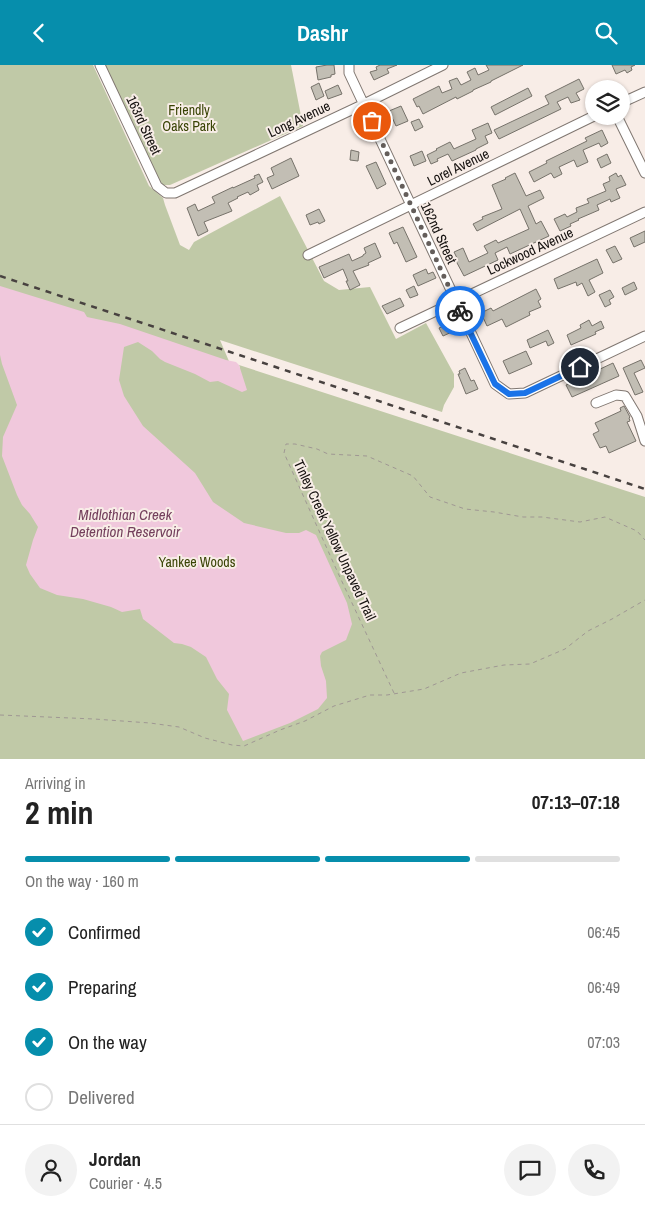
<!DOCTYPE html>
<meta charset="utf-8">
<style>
body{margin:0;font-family:"Archivo Narrow",sans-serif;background:#f2f2f2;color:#222;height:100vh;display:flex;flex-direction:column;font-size:19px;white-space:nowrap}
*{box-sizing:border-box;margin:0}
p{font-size:16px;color:#767676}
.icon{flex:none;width:28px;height:28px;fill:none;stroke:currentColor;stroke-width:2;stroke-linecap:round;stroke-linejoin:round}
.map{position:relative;height:694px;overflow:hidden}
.details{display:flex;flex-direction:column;background:#fff;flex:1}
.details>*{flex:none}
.buttons{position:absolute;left:585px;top:15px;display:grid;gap:10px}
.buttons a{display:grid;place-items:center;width:45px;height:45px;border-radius:50%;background:#fff;box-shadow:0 1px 4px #0004;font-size:25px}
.pin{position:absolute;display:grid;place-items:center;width:42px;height:42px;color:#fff;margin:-21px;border:2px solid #fff;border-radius:50%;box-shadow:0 1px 5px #0007}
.courier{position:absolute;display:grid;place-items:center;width:50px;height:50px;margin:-25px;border:4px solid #1a73e8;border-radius:50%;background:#fff;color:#222;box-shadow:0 1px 6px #0007}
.head em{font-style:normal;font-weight:700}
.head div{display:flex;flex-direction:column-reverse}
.head{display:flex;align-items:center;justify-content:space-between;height:85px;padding:0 25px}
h1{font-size:32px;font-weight:700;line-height:38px}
.bar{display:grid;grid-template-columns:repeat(4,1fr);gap:8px 5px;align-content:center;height:60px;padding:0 25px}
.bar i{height:6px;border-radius:4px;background:#e0e0e0}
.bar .selected{background:#068eac}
.bar p{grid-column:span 4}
.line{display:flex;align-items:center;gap:12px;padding:0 25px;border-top:1px solid #e0e0e0}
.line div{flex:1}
.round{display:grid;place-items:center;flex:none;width:52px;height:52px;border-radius:26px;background:#f2f2f2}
ol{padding:0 25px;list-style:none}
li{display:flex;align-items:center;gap:15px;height:55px}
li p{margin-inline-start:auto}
li .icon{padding:5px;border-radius:50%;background:#068eac;color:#fff;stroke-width:4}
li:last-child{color:#767676}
li i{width:28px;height:28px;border:2px solid #e0e0e0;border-radius:50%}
header{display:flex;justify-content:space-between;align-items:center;height:65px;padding:0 25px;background:#068eac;color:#fff;font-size:22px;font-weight:700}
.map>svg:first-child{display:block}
.green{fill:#c0c9a7}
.water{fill:#f0c8dc}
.building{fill:#c2beb4;stroke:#76726a}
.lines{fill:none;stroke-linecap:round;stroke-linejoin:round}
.minor-casing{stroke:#807771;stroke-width:11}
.path{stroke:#9f9793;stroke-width:1;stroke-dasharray:4 4;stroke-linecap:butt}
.minor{stroke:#fff;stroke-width:9}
.rail{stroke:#484240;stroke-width:2.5;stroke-dasharray:6 6;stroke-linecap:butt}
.done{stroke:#645e5b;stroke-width:5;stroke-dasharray:0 9}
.route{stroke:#1a73e8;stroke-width:6}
.labels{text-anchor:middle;stroke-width:4;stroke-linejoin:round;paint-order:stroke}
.park-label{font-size:14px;fill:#384304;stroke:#f8ede7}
.street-label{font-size:14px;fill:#15110f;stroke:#f8ede7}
.water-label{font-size:15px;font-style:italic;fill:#74405d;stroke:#f8ede7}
</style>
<header><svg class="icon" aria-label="back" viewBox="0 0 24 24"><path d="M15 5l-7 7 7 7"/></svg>Dashr<svg class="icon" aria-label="search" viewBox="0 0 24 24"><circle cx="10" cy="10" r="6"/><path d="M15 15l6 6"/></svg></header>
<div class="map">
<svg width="645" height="694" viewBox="0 0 645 694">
<rect width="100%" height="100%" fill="#f8ede7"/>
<path class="green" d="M0,0h93l56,121 14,12 2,7 15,40 9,5 5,-8 86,-46 44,85 15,9 31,-3 26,52 30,-16 28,51v13l-10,18 -2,7 -222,-72 11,26 9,2 -1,-3 406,132v262h-645z
M105,0h186l12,61 -133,59h-7l-2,-2z"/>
<path class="water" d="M0,221l84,26 3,5 33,7 106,36 10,2 3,3 8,25 -5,2 -24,-11 -8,1 -15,-8 -30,-12 -5,-3 -8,-8 -14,-9 -14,5 -5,33 5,16 19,30 52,47 18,29 31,21 42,10h13l7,-3 10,5 31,68 5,21 -6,16 -24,12 -2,4 1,10 5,15 1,17 -9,11 -28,14 -47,18 -16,-31 2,-16 -12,-15 -11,-22 -15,-10 -9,-3 -8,-1 -31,-24 -3,-10 -18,3 -11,-5 -28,-8 -26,-4 -17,-7 -10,-14 -4,-9 7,-25 5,-13 -8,-13 -8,-9 -5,-10 -15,-39 1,-19 14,-32 -15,-41 -2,-9z"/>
<path class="building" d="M327,0h7l1,9 -4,1v2l-13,3 -2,-13z
M380,0h17l-10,4 2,4 -15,7 -4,-8 7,-2 -1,-3z
M486,0h37l-32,16v1l-18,8v1l-16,8 -1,-2 -33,17 -4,-8 -2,1 -4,-8 26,-13 3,7 10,-4 -3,-8 8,-3 4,7 10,-5 -4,-8 8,-4 3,7 11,-5z
M612,0h23l-4,2 1,3 -5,3 -2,-3 -9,4z
M579,14l5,10 -8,4 4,7 -9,3 -3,-6 -11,5 4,7 -62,30 -5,-9 55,-26 -4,-8z
M319,18l5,13 -8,4 -5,-13z
M338,20l4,9 -14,5 -3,-8z
M528,23l4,8 -37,19 -4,-8z
M401,41l7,15 -12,5 -7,-15z
M419,54l4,8 -8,4 -4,-9z
M488,58l4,10 -7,3 3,7 -12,6v1l-24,11 -4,-7 -11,5 1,2 -7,3 -4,-9 10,-5 -1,-1 14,-7 4,7 2,-1 20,-9 -4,-9z
M602,65l6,13 -7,4 -2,-4 -16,7 5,12 -11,5 -3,-7 -15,7 3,7 -8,4 -3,-5 -17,9 -5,-10 18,-9 -1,-2 41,-20 -2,-3z
M351,85l8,2 -1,9 -8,-1z
M422,86l4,10 -12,5 -4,-10z
M607,89l4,9 -10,5 -4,-9z
M291,93l8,18 -27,13 -5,-11 7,-3 -3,-7z
M376,97l10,22 -9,5 -11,-23z
M515,108l11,23 14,-6 4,8 -16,8 8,18 5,-3 8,15 -39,18 -3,-7 -12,6 3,7 -34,16 -8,-15 2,-1 -4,-8 9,-4 6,14 19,-9 -4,-7 12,-6 2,3 31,-14 -9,-20 -43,22 -4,-7 10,-5 -1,-2 20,-8 -10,-24 14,-6 -1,-1z
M616,108l2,4 3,-2 5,10 -10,4 4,9 -9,4 -1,-3 -13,6 2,5 -21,9 1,1 -9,4 1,2 -11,5 -6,-12 11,-5 2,3 10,-5 -1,-4 13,-5 -2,-4 19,-8 -3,-7 7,-3 -1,-4z
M259,109l4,8 -6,3 2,5 -9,5 -2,-3 -11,5 1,1 -10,5 4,8 -28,11 4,9 -10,5 -11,-28 8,-4 3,7 17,-8 -3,-6 21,-10v1l22,-10 -1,-2z
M319,144l6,12 -6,3 -1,-2 -8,3 -4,-10z
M403,162l14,30 -11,5 -9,-20 -3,2 -5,-11z
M645,166v11l-11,5 -4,-9z
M375,178l6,14 -13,6 1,2 -16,6 7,14 -10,5 -4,-9h2l-5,-12 -19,9 -5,-11 30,-13 3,7 11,-5v-1l3,-2 -2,-5z
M615,181l7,13 -9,4 -7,-13z
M597,194l6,14 -14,7 6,12 -7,4 -6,-13 -5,3 -1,-4 -18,7 -4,-10z
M426,204l2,5 5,-2 3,6 -18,8 -5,-11z
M634,217l3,7 -12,6 -3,-7z
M414,221l4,9 -8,3 -4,-8z
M536,224l5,10 -3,2 3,6 -12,5 1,3 -24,12 -4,-8 -15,7 -6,-13 10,-5 2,3z
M610,225l4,7 -5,3 2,4 -6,3 -6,-12z
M400,233l4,8 -17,8 -5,-8z
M589,255l3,6 9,-5 3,7 -9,4 1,2 -25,11 -4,-10 14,-7 -1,-3z
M450,258l4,8 -11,5 -4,-8z
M548,265l6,13 -6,3 -2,-5 -16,7 -3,-8z
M526,286l6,13 -23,10 -6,-13z
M641,295l4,8 -11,5 9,19 -8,3 -12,-27z
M613,298l6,13 -47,21 -6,-12z
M465,303l6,13 3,-1 4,9 -12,5 -8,-20h2l-1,-3z
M624,341l6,11 -1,1 1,3 -3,1 9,19 -27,12 -3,-7 -6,2 -7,-14 6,-3 -4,-8 26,-12 -1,-3z"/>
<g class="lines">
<g class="minor-casing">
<path id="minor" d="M100,0l57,121 9,7h9l189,-89 79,-39
M349,0v8l146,311 14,10 16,-1 120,-57
M621,38l24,-11
M617,51l28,57
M308,190l286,-139
M400,263l245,-116
M596,338l20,-8 9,1 12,20 8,25"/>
</g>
<path class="path" d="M394,628l-56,-120 -54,-120 2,-9h9l22,5 11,5 39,2 46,20 17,21 35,12 29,3 29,5h19l38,5 25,-5 32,14 8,9
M0,650l94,4 56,4 29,4 26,11 27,7 12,1 36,-16 25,-9 29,-15 36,-11h17l37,-6 37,-16 43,-8 26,-1 35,-15 23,-18 24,-12 33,-19"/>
<use href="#minor" class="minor"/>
<path class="rail" d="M0,211l645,213"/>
</g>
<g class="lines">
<path class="done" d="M372,56l88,190"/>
<path class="route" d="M460,246l35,73 14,10 16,-1 55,-26"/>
</g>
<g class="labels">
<g class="park-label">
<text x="189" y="50">Friendly<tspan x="189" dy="16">Oaks Park</tspan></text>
<text x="197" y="502">Yankee Woods</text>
</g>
<g class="street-label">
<text transform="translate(299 54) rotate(-25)" y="5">Long Avenue</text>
<text transform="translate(144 60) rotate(65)" y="5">163rd Street</text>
<text transform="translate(458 102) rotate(-26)" y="5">Lorel Avenue</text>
<text transform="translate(439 168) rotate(65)" y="5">162nd Street</text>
<text transform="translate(530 186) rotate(-25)" y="5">Lockwood Avenue</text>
<text transform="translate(335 475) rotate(65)" y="5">Tinley Creek Yellow Unpaved Trail</text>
</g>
<g class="water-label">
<text x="125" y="455">Midlothian Creek<tspan x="125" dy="17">Detention Reservoir</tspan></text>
</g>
</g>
</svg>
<div class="buttons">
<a><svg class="icon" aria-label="layers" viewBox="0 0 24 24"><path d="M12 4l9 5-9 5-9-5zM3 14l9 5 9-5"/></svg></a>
</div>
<div class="pin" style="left:372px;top:56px;background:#ea580c"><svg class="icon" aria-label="bag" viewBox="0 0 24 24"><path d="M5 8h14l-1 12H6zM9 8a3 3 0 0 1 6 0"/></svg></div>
<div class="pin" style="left:580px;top:302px;background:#1f2937"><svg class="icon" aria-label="home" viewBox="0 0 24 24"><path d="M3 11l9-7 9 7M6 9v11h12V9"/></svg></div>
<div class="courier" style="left:460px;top:246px"><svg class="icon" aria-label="bike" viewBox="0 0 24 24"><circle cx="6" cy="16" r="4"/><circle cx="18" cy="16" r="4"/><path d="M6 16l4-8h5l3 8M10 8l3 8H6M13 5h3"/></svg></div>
</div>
<section class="details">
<div class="head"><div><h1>2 min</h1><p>Arriving in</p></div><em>07:13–07:18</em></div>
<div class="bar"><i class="selected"></i><i class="selected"></i><i class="selected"></i><i></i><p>On the way · 160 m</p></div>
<ol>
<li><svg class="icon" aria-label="check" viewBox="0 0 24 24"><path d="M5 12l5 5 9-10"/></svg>Confirmed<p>06:45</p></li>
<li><svg class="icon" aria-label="check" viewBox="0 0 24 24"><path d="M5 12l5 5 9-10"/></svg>Preparing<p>06:49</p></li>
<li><svg class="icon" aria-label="check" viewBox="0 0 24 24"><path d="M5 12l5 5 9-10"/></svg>On the way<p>07:03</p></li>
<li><i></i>Delivered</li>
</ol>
<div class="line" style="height:90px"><a class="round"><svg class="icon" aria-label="person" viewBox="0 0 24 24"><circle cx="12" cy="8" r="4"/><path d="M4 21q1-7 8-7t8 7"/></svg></a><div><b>Jordan</b><p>Courier · 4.5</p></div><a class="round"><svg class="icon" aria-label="chat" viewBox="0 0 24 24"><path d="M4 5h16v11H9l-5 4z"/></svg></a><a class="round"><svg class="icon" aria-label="phone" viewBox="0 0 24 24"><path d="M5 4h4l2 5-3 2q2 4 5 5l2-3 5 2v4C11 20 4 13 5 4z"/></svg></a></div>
</section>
